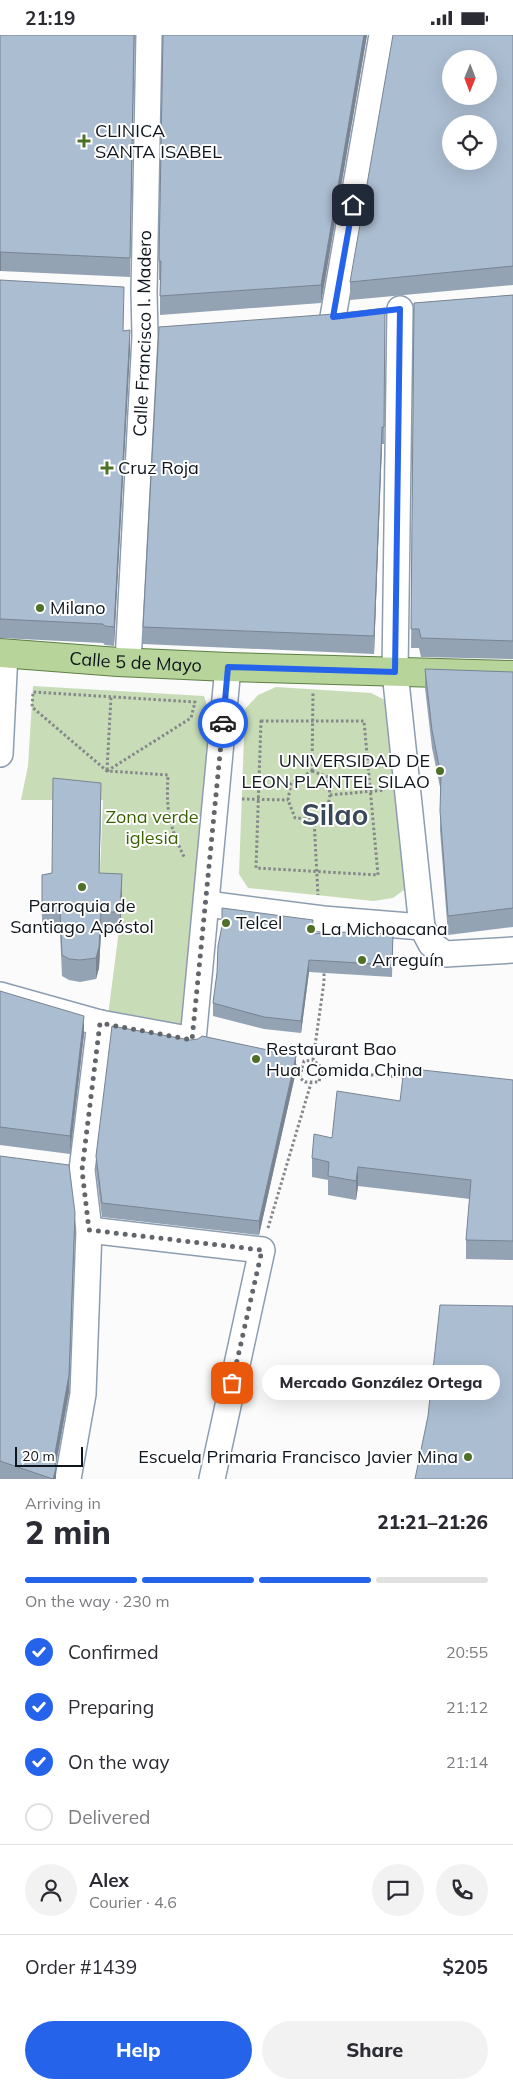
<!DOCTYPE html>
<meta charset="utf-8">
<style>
body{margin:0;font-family:Mulish,sans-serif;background:#f2f2f3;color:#2b2b33;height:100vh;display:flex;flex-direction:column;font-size:19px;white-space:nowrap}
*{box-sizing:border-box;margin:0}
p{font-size:16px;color:#7c7c81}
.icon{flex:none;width:28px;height:28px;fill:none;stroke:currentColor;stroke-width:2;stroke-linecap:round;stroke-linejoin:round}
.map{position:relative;height:1444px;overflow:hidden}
.panel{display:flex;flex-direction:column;background:#fff;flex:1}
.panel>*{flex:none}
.needle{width:32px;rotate:181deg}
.tools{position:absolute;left:442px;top:15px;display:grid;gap:10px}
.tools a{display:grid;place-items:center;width:55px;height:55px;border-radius:50%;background:#fff;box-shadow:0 5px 20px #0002;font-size:25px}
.scale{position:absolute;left:15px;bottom:12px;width:68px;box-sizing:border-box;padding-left:5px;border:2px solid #0f161d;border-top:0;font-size:14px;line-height:18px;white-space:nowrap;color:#0f161d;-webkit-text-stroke:4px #fff;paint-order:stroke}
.pin{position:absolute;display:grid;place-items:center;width:42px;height:42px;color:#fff;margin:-21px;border-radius:10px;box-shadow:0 2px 8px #0006}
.courier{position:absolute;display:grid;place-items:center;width:50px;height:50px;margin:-25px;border:4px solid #2563eb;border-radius:50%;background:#fff;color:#222;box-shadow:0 1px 6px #0007}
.bubble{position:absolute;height:35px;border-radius:18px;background:#fff;box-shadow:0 5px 20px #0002;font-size:16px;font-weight:800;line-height:35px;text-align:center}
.headline em{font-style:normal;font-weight:800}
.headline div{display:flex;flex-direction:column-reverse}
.headline{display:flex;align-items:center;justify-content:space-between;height:85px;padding:0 25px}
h1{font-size:32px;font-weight:800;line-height:38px}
.bar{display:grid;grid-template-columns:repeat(4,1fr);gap:8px 5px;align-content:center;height:60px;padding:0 25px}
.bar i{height:6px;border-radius:4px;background:#e1e1e2}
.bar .current{background:#2563eb}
.bar p{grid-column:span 4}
.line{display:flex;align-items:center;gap:12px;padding:0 25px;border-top:1px solid #e1e1e2}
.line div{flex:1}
.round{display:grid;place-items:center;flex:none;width:52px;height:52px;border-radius:26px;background:#f2f2f3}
ol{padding:0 25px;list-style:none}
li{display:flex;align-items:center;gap:15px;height:55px}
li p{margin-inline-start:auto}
li .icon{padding:5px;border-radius:50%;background:#2563eb;color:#fff;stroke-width:4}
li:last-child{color:#7c7c81}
li i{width:28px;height:28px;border:2px solid #e1e1e2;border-radius:50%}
.primary-button{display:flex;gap:10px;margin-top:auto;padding:10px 25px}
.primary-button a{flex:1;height:58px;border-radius:30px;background:#2563eb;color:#fff;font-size:20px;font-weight:800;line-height:58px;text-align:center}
.primary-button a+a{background:#f2f2f3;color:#2b2b33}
.status{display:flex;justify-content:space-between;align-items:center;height:35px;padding:0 25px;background:#fff;direction:ltr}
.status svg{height:14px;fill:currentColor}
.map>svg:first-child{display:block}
.green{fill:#c8ddb7}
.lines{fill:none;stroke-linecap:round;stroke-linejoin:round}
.minor-casing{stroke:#8c9db1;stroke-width:28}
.primary-casing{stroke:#5d7f43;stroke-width:30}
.path{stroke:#84878b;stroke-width:3;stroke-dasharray:2.5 2.5;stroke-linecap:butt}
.minor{stroke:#fff;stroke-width:25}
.primary{stroke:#b7d49a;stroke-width:28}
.wall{fill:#93a3b4}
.shaded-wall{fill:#788492}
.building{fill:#abbdd1;stroke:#788492;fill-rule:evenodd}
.done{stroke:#62666b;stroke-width:5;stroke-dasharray:0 9}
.route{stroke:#2563eb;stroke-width:6}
.poi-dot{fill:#4e7029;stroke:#fff;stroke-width:2}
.labels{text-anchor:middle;stroke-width:4;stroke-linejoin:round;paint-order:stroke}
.poi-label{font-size:18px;fill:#0f161d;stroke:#fff;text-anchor:start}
.street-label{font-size:18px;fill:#0f161d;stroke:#fff}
.park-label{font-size:18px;fill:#3b6103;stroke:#fff}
.town-label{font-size:28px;font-weight:bold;fill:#394858;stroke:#fff}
</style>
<div class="status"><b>21:19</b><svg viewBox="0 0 49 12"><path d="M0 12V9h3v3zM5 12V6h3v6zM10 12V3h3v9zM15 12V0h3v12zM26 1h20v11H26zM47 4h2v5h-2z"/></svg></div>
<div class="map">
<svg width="513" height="1444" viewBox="0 0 513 1444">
<rect width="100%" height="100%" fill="#fbfbfb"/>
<path class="green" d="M33,651l171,10 10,33 -31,302 -75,-16 13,-100 -22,-21 4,-94h-82l7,-34z
M276,652l95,6 16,8 21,186 -15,11 -20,3 -125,-13 -9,-14 6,-165 13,-14z"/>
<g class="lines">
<g class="minor-casing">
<g id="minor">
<path d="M400,274l-5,363 27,255"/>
<path d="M333,282l49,-282"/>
<path id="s1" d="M128,627l17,-326 -1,-44 5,-257"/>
<path d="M0,719l5,-101"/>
<path d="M207,869l116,15 99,8 9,17 14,10 68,-4"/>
<path d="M0,960l100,28 93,17 35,-373"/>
<path d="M89,1195l173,20 -50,229"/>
<path d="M68,1444l15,-85 6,-164 -7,-60 18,-147"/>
</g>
</g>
<g class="primary-casing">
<g id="primary">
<path id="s2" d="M0,618l118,9 110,5 285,8"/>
</g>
</g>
<path class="path" d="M261,686h103l14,154 -122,-7z
M107,735l4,-73
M107,736l84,-53 4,-16 -162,-10 -1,15 75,64 61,4c-2,37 1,50 17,84
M312,736l16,6 2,18 -3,16 -13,8 -19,-1 -7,-18 3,-17z
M312,736l1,-78
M330,760l55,-5
M242,764l46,1
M314,784l4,76
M294,1030l8,3 -2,10 5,4h14l2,-10
M302,1033l2,-7 9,-1
M321,1037l84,5
M321,1037l-1,-6 -7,-6 11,-78v-12
M268,1193l43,-145"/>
<use href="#minor" class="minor"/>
<use href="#primary" class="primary"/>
</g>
<path class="wall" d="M0,0h135l-5,242 -130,-6z
M163,0h204l-46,268 -161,12v-35h-1v-19z
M513,0v250l-163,15v-18z
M0,245l124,51 6,18 -16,297 -9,-1 -2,-2 -103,-5z
M513,260v364l-92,-2 -2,-9h-8l3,-345z
M385,273l-1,136h-2l-8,210 -231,-10v-17l191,-313z
M425,634l88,3v255l-65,8 -8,-105 1,-38 -9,-44 -7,-60z
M101,769l-2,69 23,23 -2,37h-19l-2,35 -3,11 -16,3 -11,-2 -7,-4 -2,-45h-18v-56l10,-2z
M222,891l91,8h80l-1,43 -83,-5 -8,61 -37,-4 -51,-13v-13l4,-30z
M0,956l84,43 -14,120 -70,-9z
M296,1036l-37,164 -157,-18 -6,-47v-14z
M513,1045v180l-47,-1v-19l4,-41 -112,-13 -2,14 -28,-5v-15l-16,-3v-19l20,-20 68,-37z
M0,1121l75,75 -6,161 -13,75v12h-56z"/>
<path class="shaded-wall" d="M364,0h3l-46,268v-18z
M0,217h1v19h-1z
M130,295v19l-16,297v-19z
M382,392v17l-8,210v-18z
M101,748v21l-2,90v-21z
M122,839v22l-2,37v-21z
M101,877v21l-2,35 -3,11v-21z
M309,925v12l-8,61v-12z
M84,981v18l-14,120v-18z
M296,1021v15l-37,164v-14z
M358,1132v19l-2,14v-19z
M75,1178l-6,179 -15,81 2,-5v11h-3z"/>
<path class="building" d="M0,0h134l-4,223 -130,-6z
M163,0h201l-43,250 -161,11 1,-35h-2z
M393,0h120v231l-163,16zM451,24h38v37h-38zM451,89h38v37h-38z
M0,245l124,7 -1,44 7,-1 -16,297 -9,-1 -2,-2 -103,-5z
M513,260v346l-92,-3 -2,-9h-8l3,-326z
M385,273l-1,119h-2l-8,209 -231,-9 16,-300 175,-13z
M425,634l88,3v236l-65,8 -8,-105 1,-35 -9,-46z
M53,743l48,5 -2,90 23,1 -2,38h-19l-2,35 -3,11 -16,2 -11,-1 -7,-4 -2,-45h-18v-35l10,-2z
M222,873l91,12 -1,14 28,-2 53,2 -1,31 -83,-5 -8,61 -37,-4 -51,-14 4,-30 1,-27 4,-20z
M0,956l84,25 -14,120 -70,-9z
M112,991l78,14 8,-1 4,-3 94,20 -37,165 -157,-18 -6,-47z
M404,1033l109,12v161l-47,-1 5,-60 -113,-13 -2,14 -28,-5 1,-14 -17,-4 2,-24 18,4 5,-47 63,10z
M0,1121l69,9 6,48 -6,162 -15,84 2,9 -3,11 -53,-18z
M440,1270l73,1v173h-98l13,-63z"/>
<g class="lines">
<path class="done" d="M223,688l-31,317 -92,-17 -18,147 7,60 173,20 -30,133"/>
<path class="route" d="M223,688l5,-56 167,5 5,-363 -67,8 20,-112"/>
</g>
<g class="poi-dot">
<path d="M81.5 98.5h5v5h5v5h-5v5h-5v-5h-5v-5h5z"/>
<path d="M104.5 425.5h5v5h5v5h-5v5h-5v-5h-5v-5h5z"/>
<circle cx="40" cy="573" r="5"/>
<circle cx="440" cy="736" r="5"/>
<circle cx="82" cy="852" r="5"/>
<circle cx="226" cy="888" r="5"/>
<circle cx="311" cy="894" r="5"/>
<circle cx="362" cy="925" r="5"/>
<circle cx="256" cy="1024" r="5"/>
<circle cx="468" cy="1422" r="5"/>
</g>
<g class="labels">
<g class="poi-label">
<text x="95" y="102">CLINICA<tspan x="95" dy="21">SANTA ISABEL</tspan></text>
<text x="118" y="439">Cruz Roja</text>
<text x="50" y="579">Milano</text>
<text x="430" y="732" text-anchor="end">UNIVERSIDAD DE<tspan x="430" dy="21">LEON PLANTEL SILAO</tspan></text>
<text x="82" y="877" text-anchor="middle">Parroquia de<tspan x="82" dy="21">Santiago Apóstol</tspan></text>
<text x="236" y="894">Telcel</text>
<text x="321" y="900">La Michoacana</text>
<text x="372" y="931">Arreguín</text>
<text x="266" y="1020">Restaurant Bao<tspan x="266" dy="21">Hua Comida China</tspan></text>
<text x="458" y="1428" text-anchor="end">Escuela Primaria Francisco Javier Mina</text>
</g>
<g class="street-label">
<text dy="6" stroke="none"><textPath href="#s1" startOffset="329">Calle Francisco I. Madero</textPath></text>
<text dy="6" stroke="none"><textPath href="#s2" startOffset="136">Calle 5 de Mayo</textPath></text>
</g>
<g class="park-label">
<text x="152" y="788">Zona verde<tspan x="152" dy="21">iglesia</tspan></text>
</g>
<g class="town-label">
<text x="335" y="790">Silao</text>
</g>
</g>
</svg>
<div class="tools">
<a><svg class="needle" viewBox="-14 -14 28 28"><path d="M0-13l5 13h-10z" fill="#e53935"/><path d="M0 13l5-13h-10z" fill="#7c7c81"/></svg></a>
<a><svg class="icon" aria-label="locate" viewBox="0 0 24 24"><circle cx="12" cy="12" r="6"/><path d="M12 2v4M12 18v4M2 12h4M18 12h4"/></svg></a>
</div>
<div class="scale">20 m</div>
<div class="pin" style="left:232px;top:1348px;background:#ea580c"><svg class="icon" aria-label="bag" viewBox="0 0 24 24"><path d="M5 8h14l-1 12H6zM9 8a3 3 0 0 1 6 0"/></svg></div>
<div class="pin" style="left:353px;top:170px;background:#1f2937"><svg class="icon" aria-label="home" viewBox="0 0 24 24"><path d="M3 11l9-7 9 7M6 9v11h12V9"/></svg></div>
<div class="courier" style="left:223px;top:688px"><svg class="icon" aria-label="car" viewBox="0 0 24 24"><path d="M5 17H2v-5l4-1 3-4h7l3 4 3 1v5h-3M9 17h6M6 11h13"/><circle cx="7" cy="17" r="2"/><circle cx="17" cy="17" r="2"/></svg></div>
<div class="bubble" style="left:262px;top:1330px;width:238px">Mercado González Ortega</div>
</div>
<section class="panel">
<div class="headline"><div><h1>2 min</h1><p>Arriving in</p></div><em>21:21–21:26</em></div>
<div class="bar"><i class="current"></i><i class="current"></i><i class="current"></i><i></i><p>On the way · 230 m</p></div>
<ol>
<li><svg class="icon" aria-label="check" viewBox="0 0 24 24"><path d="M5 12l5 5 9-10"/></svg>Confirmed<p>20:55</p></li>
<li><svg class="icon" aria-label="check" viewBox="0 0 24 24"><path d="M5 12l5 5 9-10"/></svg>Preparing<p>21:12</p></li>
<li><svg class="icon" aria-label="check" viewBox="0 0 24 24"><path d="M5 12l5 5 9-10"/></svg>On the way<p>21:14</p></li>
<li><i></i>Delivered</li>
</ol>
<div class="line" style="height:90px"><a class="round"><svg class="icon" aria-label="person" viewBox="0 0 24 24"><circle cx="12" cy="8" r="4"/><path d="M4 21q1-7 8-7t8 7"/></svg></a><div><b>Alex</b><p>Courier · 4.6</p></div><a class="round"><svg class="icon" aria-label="chat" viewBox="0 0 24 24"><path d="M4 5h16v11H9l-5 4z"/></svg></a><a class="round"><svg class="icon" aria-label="phone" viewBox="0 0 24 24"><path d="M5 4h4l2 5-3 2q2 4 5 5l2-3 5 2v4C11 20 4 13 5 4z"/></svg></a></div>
<div class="line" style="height:65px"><div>Order #1439</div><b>$205</b></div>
<div class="primary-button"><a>Help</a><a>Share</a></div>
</section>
